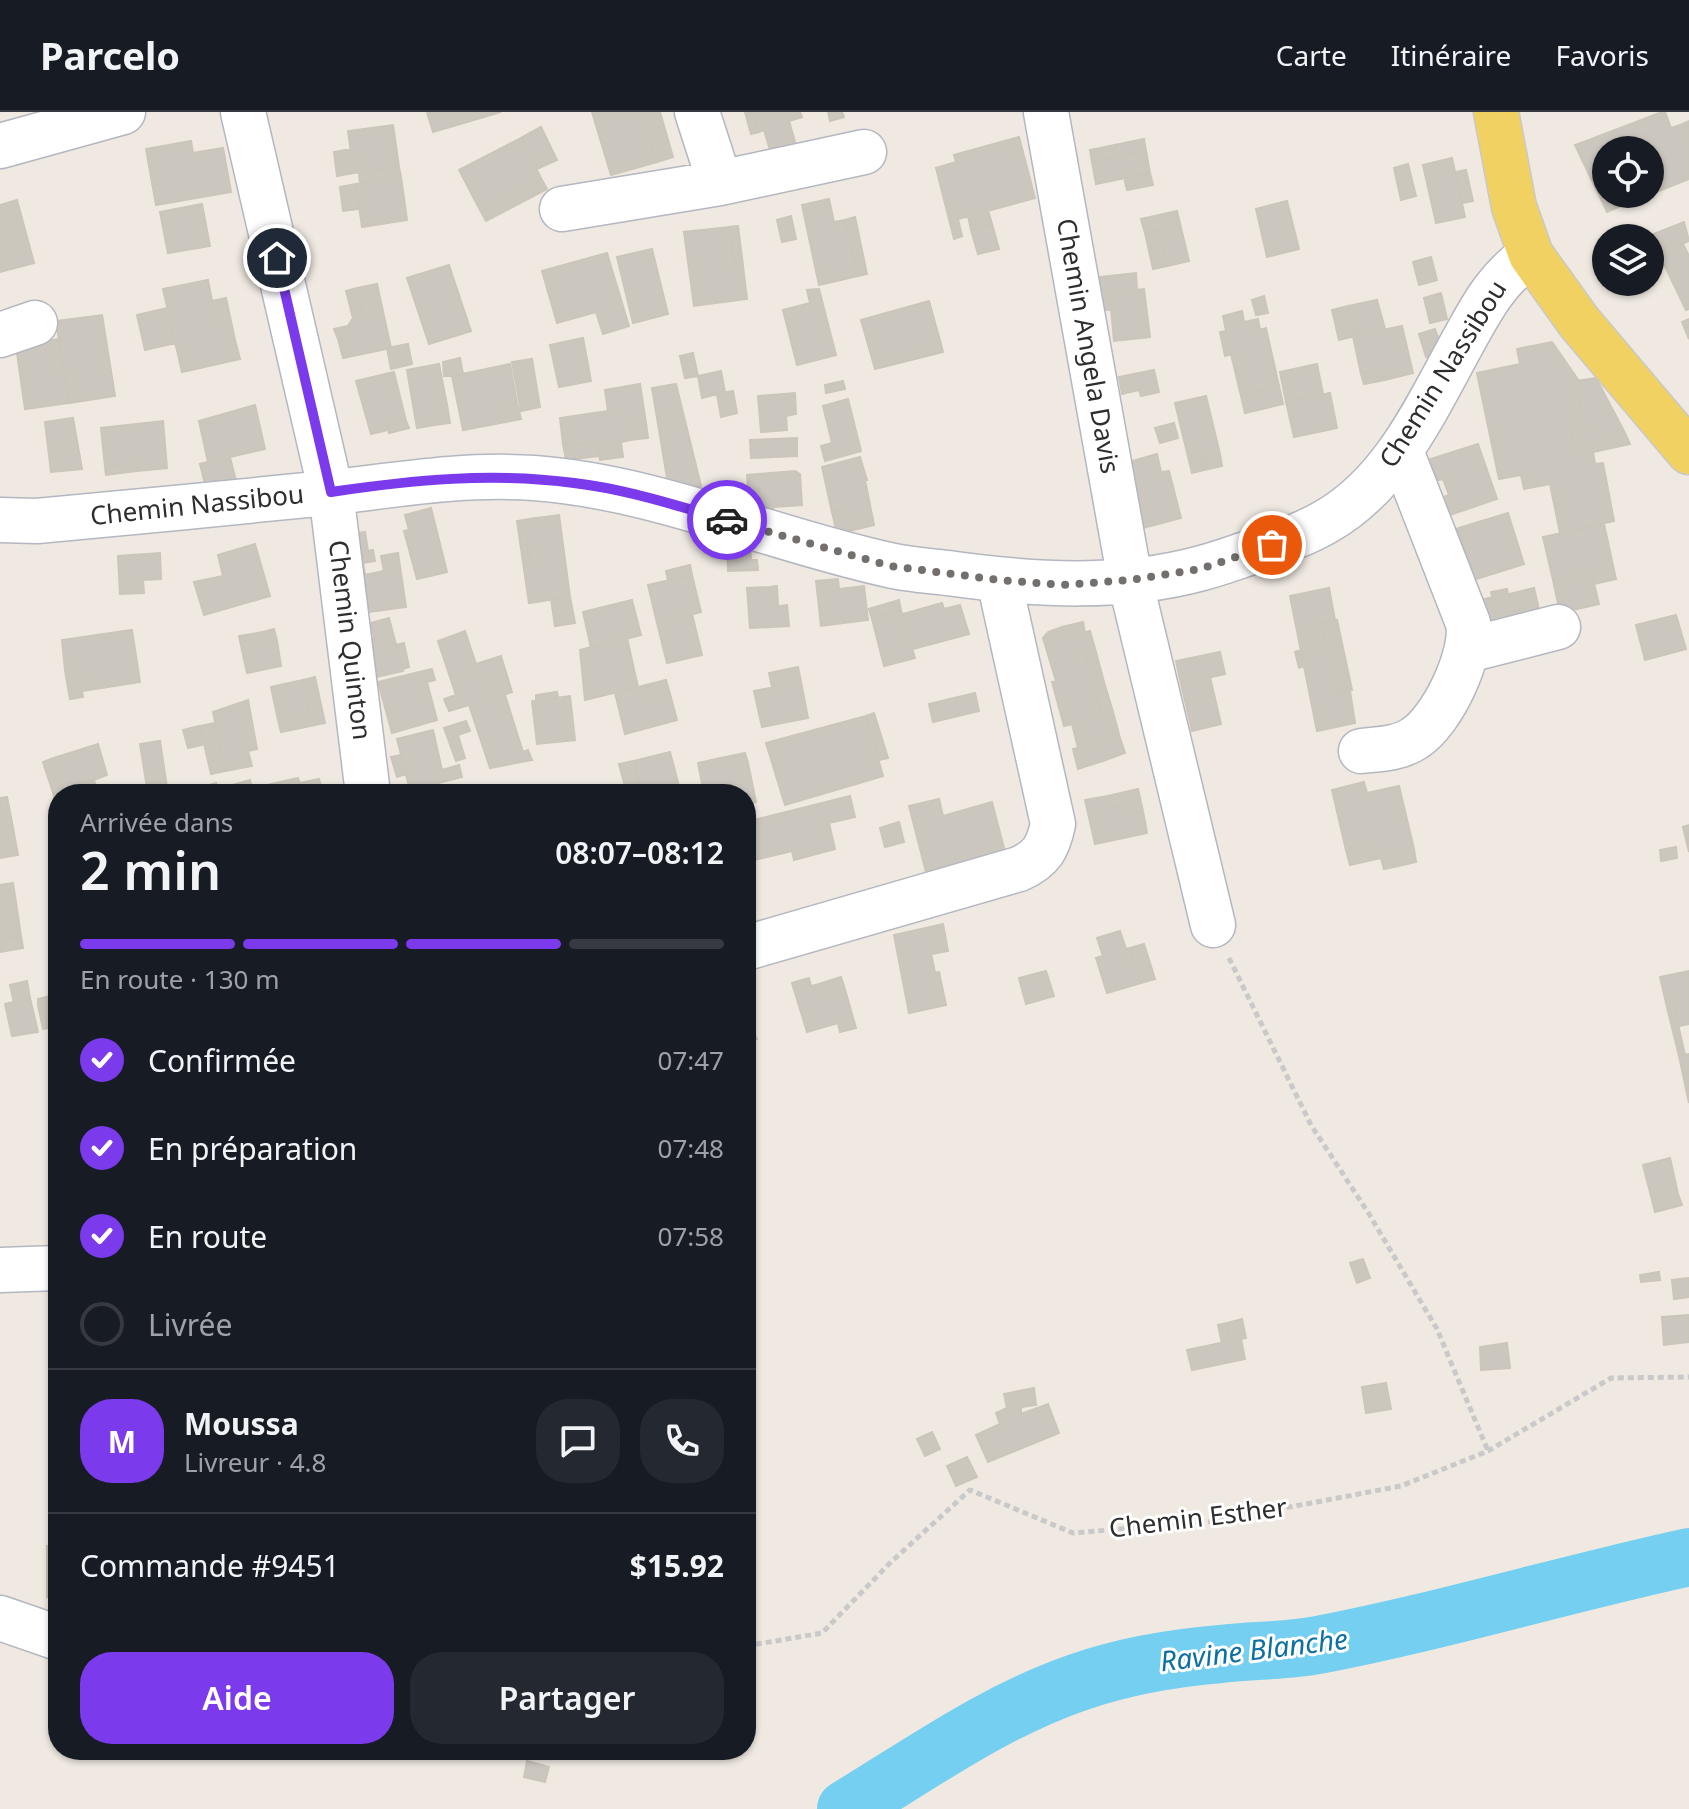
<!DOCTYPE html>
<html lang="fr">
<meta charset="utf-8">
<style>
body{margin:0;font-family:"Noto Sans",sans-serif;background:#242831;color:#f1f3f6;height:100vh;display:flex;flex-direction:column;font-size:30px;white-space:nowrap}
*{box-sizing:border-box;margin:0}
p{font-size:26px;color:#9ea1a6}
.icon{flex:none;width:44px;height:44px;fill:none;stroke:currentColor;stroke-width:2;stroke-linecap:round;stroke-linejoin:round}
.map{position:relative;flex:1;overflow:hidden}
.panel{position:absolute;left:48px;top:672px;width:708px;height:976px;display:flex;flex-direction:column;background:#171b24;border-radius:32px;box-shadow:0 2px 6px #0004}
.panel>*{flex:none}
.controls{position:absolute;left:1592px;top:24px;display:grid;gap:16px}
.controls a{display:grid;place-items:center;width:72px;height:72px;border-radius:50%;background:#171b24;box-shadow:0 2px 6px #0004;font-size:40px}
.pin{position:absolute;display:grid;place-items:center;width:68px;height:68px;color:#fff;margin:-34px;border:4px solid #fff;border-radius:50%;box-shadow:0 2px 8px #0007}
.courier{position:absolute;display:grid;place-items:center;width:80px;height:80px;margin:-40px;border:6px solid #7c3aed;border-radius:50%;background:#fff;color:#222;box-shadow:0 2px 10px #0007}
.head em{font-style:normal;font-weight:600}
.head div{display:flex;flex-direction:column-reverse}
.head{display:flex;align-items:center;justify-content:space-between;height:136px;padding:0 32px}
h1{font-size:52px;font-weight:600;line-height:60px}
.bar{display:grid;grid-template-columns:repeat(4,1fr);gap:12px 8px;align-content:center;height:96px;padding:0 32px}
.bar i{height:10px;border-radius:6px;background:#363941}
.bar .current{background:#7c3aed}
.bar p{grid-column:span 4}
.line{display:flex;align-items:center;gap:20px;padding:0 32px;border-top:2px solid #363941}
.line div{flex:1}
.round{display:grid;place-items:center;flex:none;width:84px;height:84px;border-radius:32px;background:#242831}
ol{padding:0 32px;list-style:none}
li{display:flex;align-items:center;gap:24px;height:88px}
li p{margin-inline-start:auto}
li .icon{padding:8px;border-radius:50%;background:#7c3aed;color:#fff;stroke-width:4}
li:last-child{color:#9ea1a6}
li i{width:44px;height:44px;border:4px solid #363941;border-radius:50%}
.cta{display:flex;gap:16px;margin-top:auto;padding:16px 32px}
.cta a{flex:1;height:92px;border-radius:32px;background:#7c3aed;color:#fff;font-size:32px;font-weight:600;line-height:92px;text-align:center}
.cta a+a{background:#242831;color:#f1f3f6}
header{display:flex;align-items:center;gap:48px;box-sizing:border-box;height:112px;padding:0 40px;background:#171b24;border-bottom:2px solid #363941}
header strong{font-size:38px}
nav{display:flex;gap:44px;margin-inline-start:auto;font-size:28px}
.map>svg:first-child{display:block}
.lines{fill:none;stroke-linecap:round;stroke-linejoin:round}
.river{stroke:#75cff0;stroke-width:58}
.building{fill:#cbc7bf;stroke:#cbc5ba;stroke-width:2}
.minor-casing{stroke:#b4b7c1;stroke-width:47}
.major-casing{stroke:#c9c9c9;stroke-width:47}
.path{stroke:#c9c9c9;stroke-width:5;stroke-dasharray:6 4;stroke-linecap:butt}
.minor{stroke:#fff;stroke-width:44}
.major{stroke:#f2d163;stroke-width:44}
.done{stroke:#726f6d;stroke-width:8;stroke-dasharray:0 14.4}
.route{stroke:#7c3aed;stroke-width:10}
.labels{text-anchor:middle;stroke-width:6;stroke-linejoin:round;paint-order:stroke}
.street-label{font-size:26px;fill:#2e2e2e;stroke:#fff}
.water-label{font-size:28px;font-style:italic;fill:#0d6fa3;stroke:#fff}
</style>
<header>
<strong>Parcelo</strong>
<nav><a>Carte</a><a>Itinéraire</a><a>Favoris</a></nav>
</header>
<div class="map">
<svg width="1689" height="1697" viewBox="0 0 1689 1697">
<rect width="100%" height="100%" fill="#efe9e1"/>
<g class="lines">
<path class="river" d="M846,1697c76,-46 148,-98 233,-127 46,-16 94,-24 142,-28 33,-4 65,-3 97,-9 125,-24 247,-61 371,-88"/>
</g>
<path class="building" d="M427,0h74l-68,20z
M592,0h50l15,50 -46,13z
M642,0h18l13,45 -16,5z
M745,0h8l6,20 -8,2z
M753,0h47l2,5 -13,4 9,31 -25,8 -9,-30 -5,2z
M828,0h14l2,5 -14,4z
M1662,0h3l6,16 9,-3 9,23v31l-73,29 -7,-14h41v-44h-44v37l-20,-46z
M1689,9v27l-9,-23z
M393,13l6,42 -45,6 -6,-42z
M541,15l16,33 -20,9 -16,-31z
M1019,25l16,61 -77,21 4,17 -8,3 -18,-71 20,-6 -2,-7z
M521,26l21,42 -61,32 -22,-42z
M1144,27l2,12 -54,11 -2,-12z
M191,29l2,12 30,-5 8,44 -75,13 -10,-56z
M1586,29l20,46v7h3l7,14 -9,4 -32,-67z
M351,37l3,24 -17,3 -3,-24z
M1146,39l4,22 -54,11 -4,-22z
M1452,46l13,59 -29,6 -13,-58z
M1408,52l8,32 -15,4 -7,-32z
M399,55l2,10 -41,7 -1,-11z
M1466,58l7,31 -11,2 -7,-31z
M1150,61l3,12 -26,5 -3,-12z
M401,65l6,43 -45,7 -6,-43z
M542,68l5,9 -61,32 -5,-9z
M356,72l3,25 -16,2 -3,-24z
M829,87l5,23 11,-2 13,56 -39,9 -17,-80z
M17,88l17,63 -34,9v-67z
M1287,89l12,48 -32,8 -11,-48z
M202,92l8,42 -42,7 -8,-41z
M988,98l4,14 -21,6 -3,-14z
M1177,99l12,50 -22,5 -8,-36 -14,3 -4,-14z
M791,104l5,23 -14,3 -5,-22z
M855,105l12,57 -9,2 -13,-56z
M1684,110l5,19 -12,5 3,5 -24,9 1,3 -7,2v-27h-15l10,-4 1,3z
M992,112l7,25 -21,5 -7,-24z
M738,114l5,40 -8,1 -6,-40z
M729,115l6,40 8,-1 4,33 -53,7 -10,-74z
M1159,118l8,36 -14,3 -8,-36z
M1683,132l6,12v53l-3,1 -25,-52 19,-7 -3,-5z
M652,137l16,65 -35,9 -16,-66z
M607,141l22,73 -26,8 -7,-22 -39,11 -15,-52z
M1431,145l6,23 -18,5 -6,-23z
M449,153l22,66 -42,13 -22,-66z
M1136,161l1,17 -23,2 1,17 -18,1 -5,-32z
M208,168l4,21 5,-1 10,42 8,-2 5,19 -58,13 -19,-83z
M377,172l14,64 -48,10 -5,-19 12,-4 -2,-9 5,-8 10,-3 -6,-27z
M357,176l6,27 -10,3 -7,-27z
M819,177l17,66 -39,10 -14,-55 27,-7 -3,-13z
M1144,177l6,48 -36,4 -3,-32h4l-1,-17z
M1441,181l6,26 -17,4 -6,-25z
M1264,184l4,17 -12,2 -4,-15z
M226,186l9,42 -8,2 -10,-42z
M1377,188l8,29 -30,7 -7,-30z
M929,189l12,43 -68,18 -12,-42z
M1348,194l7,30 -16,4 -7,-30z
M167,196l8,35 -30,7 -8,-35z
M1242,199l2,11 14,-3 2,11 6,-2 13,58 -38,10 -10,-42 -6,2 -5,-24 6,-1 -3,-15z
M102,203l13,81 -46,7 -13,-82z
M1689,207v20l-7,-17z
M348,214l2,9 -12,4 -4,-10z
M1402,214l11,47 -28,7 -2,-11 -22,5 -8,-38z
M1435,217l8,22 -17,6 -7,-23z
M583,226l8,43 -32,6 -9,-42z
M59,227l10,64 -44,6 -9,-63z
M1552,230l27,39h-4l9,46 -12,5 3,18 14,-4 1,4 34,-19 6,13 -37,8 2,12 8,-1 11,58 -54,12 -10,-49 -26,5 -3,-14 -22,4 -22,-106 43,-9 -3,-15z
M408,232l4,20 -21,5 -4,-21z
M941,232l2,8 -68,17 -2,-7z
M693,241l5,23 -13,2 -5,-22z
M460,246l3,16 -19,2 -1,-14z
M532,247l8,48 -19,4 -9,-49z
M439,252l8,41 -15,3 3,17 -18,3 -10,-58z
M510,252l7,39 -13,2 2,17 -43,8 -11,-54z
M1317,252l6,30 -37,8 -6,-30z
M1383,257l2,11 -21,4 -3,-10z
M1154,258l5,22 -18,4 -2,-6 -17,4 -3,-17z
M721,259l4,21 -23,6 -4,-22z
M394,260l12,49 -19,4 1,5 -17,4 -15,-53z
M1596,266l28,53 -34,19 -1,-4 -14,4 -3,-18 12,-5 -9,-46z
M843,269l2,8 -19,4 -1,-8z
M640,272l6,39 -18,2 3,15 -10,2 2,15 -23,3 -3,-17 -34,1 -3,-26 48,-7 -3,-21z
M676,272l25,102 -32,4 -17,-102z
M1279,274l4,18 -38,9 -4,-17z
M733,279l4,22 -16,4 -4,-23z
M795,281l1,21 -10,2 1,14 -26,2 -3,-36z
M1330,281l7,35 -43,9 -8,-35z
M1206,284l14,58 -18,5 2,11 -12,3 -17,-70z
M848,287l13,52 -36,10 -4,-15 11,-3 -9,-37z
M517,291l4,16 -15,3 -2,-17z
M255,293l10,44 -35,8 6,24 -30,7 -6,-24 8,-2 -9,-41z
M447,293l3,18 -15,2 -3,-17z
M73,306l9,51 -31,3 -6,-50z
M163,309l4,47 -29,3 -1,-8 -32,4 -4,-39z
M406,309l3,7 -20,5 -2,-8z
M646,311l2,15 -17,2 -3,-15z
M1174,311l4,15 -18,5 -5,-15z
M797,326v18l-46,2 -1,-18z
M575,330l1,3 21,-2 3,13 -34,4 -3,-16z
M1478,332l19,55 -59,20 -6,-18 17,-6 -6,-16 -8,2 -7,-21z
M1157,342l4,18 8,-1 12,47 -42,11 -17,-65z
M1220,342l2,12 -18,4 -2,-11z
M860,345l7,23h-2l7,35 -22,5 -3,-11 -15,3 -10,-45z
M137,351l1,8 -32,4 -1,-8z
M795,359l5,3 2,31 -29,2 1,9 -24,2 -3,-43z
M431,396l16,64 -30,7 -13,-48 5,-1 -4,-15z
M847,397l3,11 22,-5 2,10 -37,9 -5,-22z
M1508,401l16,51 -54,17 -5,-16 5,-2 -11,-35z
M559,403l11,82 -41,6 -6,-41 7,-1 -5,-33 12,-2 -1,-8z
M536,406l1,8 -12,2 5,33 -7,1 -6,-41z
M1604,412l12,55 -22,5 -3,-13 -38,9 -10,-43z
M1459,416l11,35 -5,2 -11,-35z
M365,420l3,19 5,-1 2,11 -12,2 2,12 19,-4 -3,-15 17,-3 8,54 -45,6 -9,-79z
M750,431l1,17h6l1,10 -30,1 -1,-27z
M255,432l15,52 -66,19 -10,-33 29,-6 -5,-21z
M160,441l1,26 -18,1 1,13 -24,1 -2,-38z
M690,453l2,10 -24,5 -2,-9z
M1591,459l8,33 -39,9 -7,-33z
M692,463l9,37 -44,11 -9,-38z
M838,467l1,10 25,-3 4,34 -47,6 -5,-45z
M777,474l1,20 -7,1 -1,-20z
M770,475l1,20 16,-2 2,21 -39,2 -3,-40z
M1329,476l6,32 -14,3 6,32 11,-2 3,15 -9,2 5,24 13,-3 5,32 -38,8 -27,-135z
M1534,476l4,17 -35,8 -15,-2 -6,-4 -2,-7 13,-3 1,9 16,-3 -1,-9z
M1507,477l3,14 -16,3 -3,-14z
M570,485l5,26 -20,3 -4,-27z
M632,488l9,35 -50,13 -8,-36z
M899,488l2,10 -29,9 -3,-10z
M942,491l2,6 16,-4 9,29 -56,15 -10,-35z
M1538,493l3,18 -53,11 -6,-27 6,4 15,2z
M901,498l14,48 -31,8 -12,-47z
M692,502l10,41 -35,8 -10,-40z
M1676,503l10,34 -41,11 -9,-35z
M389,506l14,53 -36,8 -4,-38 11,-3 -3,-15z
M1337,508l15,70 -15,4 -5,-24 9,-2 -3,-15 -11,2 -6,-32z
M1083,510l2,11 -20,5 -3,-11z
M1062,515l3,11 25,-7 6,21 -11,4 16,59 12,-3 7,26 -19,5 5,17 -28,9 -5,-20 5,-1 -6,-24 -8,2 -12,-44 4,-1 -13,-43 5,-6z
M274,517l3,12 -12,2 -2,-11z
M132,518l8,52 -58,9 -4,-23 -13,2 -3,-30z
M465,519l23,69 17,-5 18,57 5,-2 4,10 -42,8 -21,-63 -20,6 -5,-12 12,-4 -18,-54z
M263,520l2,11 12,-2 4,25 -34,7 -8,-37z
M627,526l11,49 -53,13 -5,-50z
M404,531l5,24 -6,2 -7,-24z
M1301,538l3,16 -5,2 -4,-16z
M1096,540l8,30 -11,3 -8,-29z
M1220,540l5,22 -44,10 -5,-23z
M501,544l11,36 -24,8 -12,-36z
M798,555l3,15 -29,5 -3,-14z
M78,556l5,29 -13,2 -5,-29z
M432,557l3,11 -8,2 10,38 -45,13 -14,-51z
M315,565l10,46 -44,9 -3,-12 30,-7 -5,-33z
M1210,565l11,47 -29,7 -11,-47z
M303,568l5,33 -30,7 -7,-33z
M666,568l4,14 -21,5 -3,-14z
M801,570l7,36 -46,9 -8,-36z
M1104,570l9,30 -12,3 -8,-30z
M646,573l3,14 21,-5 7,26 -52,14 -10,-41z
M557,580l1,6 -22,2v-5z
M975,581l4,18 -46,11 -4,-18z
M570,584l5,44 -38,4 -5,-43z
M248,588l9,49 -9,2 4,15 -27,5 -12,-59z
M874,601l14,45 -9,2 -13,-44z
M866,604l17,60 -98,29 -19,-62z
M466,609l4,10 -12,4 7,23 -9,3 -12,-33z
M215,611l10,48 -14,3 -11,-48z
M199,614l3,19 -14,3 -5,-18z
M433,618l9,40 17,-5 3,12 -52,13 -13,-51z
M1120,626l5,15 -19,7 -5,-17z
M160,629l8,53h-20l-8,-50z
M98,632l9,31 -13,5 4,14h-35l-12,-35z
M670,640l11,42h-39l-8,-33z
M745,641l3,10 -25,5 -2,-10z
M401,643l5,19 -9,3 -6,-20z
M721,646l2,10 25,-5 8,39 -10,2v-10h-42l-6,-31z
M51,647l12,35h-5v14l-15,-46z
M634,649l8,33h-15l-8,-30z
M298,666l2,5 19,-4 4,15h-54l-2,-9z
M250,668l2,8 -33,6 -1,-5z
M1364,670l3,11 32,-7 15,63 -23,5 3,13 -10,2 -3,-11 -9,2 -3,-15 -23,5 -14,-60z
M216,671l3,11h-36v-1z
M252,676l1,6h-26z
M1138,677l5,22 -15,3 -2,-9 -15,3 -3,-12z
M850,684l5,21 -26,6 6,26 -41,11 -2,-9 -46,11v-40z
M1108,684l3,12 15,-3 2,9 15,-3 4,22 -52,11 -10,-44z
M7,685l4,20 -11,1v-20z
M939,687l4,17 49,-14 13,50 -79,20 -17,-66z
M11,705l7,38 -18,3v-40z
M899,710l5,20 -19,5 -5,-19z
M1689,713v27l-6,-25z
M1369,733l3,15 -22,5 -4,-15z
M1676,735l1,11 -16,3 -1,-11z
M1414,737l2,13 -22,5 -3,-13z
M13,771l8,53 -21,3v-54z
M54,812h4v25h-3z
M943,812l5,27 -17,3 -5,-26z
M926,816l9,45 4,-1 7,33 -37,8 -15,-78z
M1120,819l6,18 4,-1 11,35 -34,10 -11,-35 7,-2 -6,-18z
M21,824l2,12 -23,4v-13z
M1144,832l11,35 -14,4 -11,-35z
M1046,859l8,25 -28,8 -7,-26z
M1689,859v53l-10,2 -6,-24 -7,1 -6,-26z
M841,865l3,9 -26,7 -2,-8z
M809,866l2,8 5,-1 2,8 26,-7 12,42 -16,4 -2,-9 -31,9 -15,-49z
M27,869l3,17 -16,5 -4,-18z
M58,882v7l-20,4v-6z
M30,886l8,34 -26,4 -7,-32z
M58,889v25l-15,3 -5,-24z
M1673,890l12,53 -6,1 -13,-53z
M746,905l11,22 -11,5z
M1689,942v49l-10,-47z
M1670,1046l8,36 -26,6 -9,-35z
M1678,1082l4,11 -27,7 -3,-12z
M1363,1147l7,19 -13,5 -7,-20z
M1659,1160l1,8 -19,2 -1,-7z
M1689,1166v19l-15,2 -2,-19z
M1689,1203v27l-25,3 -2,-28z
M1242,1207l4,19 -5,1 4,20 -53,11 -5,-20 43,-9 -3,-18z
M1227,1211l3,18 -8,2 -4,-18z
M1507,1231l3,25 -29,2 -1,-23z
M1386,1271l5,26 -25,4 -4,-26z
M1034,1276l2,17 -15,2v7l27,-10 11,29 -71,29 -12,-27 24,-11 -4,-11 11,-5 -3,-14z
M932,1320l8,17 -15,7 -8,-17z
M967,1345l10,20 -21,9 -9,-20z
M47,1434h11v51h-11z
M527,1649l22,6 -4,15 -21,-5z"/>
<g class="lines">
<g class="minor-casing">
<path id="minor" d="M243,0l88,380 37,302
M697,0l23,71
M1046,0l84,468 83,345
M0,34l123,-34
M562,97l158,-26 144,-31
M0,223l35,-12
M0,408l37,1c97,-9 193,-18 290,-28 69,-8 137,-20 207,-15 122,9 236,61 355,87 21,5 44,6 66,9 81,11 167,16 247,-6 19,-5 37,-12 56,-18 23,-8 47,-16 69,-29 68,-39 101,-117 138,-183 18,-33 34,-62 66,-83
M1468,538l90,-23
M1361,639c18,-2 38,-2 54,-13 27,-17 59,-84 53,-115l-67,-172
M746,836l273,-79c23,-10 29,-22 34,-45l-54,-244
M0,1158l58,-2
M0,1506l58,20"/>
</g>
<g class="major-casing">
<path id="major" d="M1496,0l18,95 17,48 48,67 110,130"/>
</g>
<path class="path" d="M1229,846l82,167 58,89 68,115 51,122
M746,1534l76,-13 69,-71 79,-72 103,43 143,-12 185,-35 87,-35 123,-73 78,-1"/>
<use href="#minor" class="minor"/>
<use href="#major" class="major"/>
</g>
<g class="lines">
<path class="done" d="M727,408l163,46 109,14 63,5 68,-5 70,-11 72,-24"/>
<path class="route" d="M277,146l54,234c81,-12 161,-20 243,-9 52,6 103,23 153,37"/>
</g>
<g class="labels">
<g class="street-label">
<text transform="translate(1088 234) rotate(80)" y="9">Chemin Angela Davis</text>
<text transform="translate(1443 262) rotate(-58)" y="9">Chemin Nassibou</text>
<text transform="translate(197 393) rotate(-6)" y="9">Chemin Nassibou</text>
<text transform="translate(350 528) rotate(83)" y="9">Chemin Quinton</text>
<text transform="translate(1198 1406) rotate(-7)" y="9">Chemin Esther</text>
</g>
<g class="water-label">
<text transform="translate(1254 1538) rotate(-7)" y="10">Ravine Blanche</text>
</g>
</g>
</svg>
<div class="controls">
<a><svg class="icon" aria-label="locate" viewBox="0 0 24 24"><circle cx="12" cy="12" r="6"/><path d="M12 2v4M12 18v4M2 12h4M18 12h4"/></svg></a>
<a><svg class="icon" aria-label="layers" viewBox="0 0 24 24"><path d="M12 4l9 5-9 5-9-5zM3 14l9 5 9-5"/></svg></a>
</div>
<div class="pin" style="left:1272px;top:433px;background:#ea580c"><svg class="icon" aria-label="bag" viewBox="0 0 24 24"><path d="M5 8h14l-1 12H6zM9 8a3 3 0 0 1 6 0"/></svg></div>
<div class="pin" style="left:277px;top:146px;background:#1f2937"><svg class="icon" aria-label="home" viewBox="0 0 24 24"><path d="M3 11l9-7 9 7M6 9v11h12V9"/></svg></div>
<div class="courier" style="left:727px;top:408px"><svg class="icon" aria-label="car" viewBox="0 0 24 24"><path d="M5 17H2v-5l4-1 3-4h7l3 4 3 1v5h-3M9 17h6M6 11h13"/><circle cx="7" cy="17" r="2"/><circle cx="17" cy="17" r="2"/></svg></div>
<section class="panel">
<div class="head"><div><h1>2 min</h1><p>Arrivée dans</p></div><em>08:07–08:12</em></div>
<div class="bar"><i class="current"></i><i class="current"></i><i class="current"></i><i></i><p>En route · 130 m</p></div>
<ol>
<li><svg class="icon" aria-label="check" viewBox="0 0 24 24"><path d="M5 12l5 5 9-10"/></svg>Confirmée<p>07:47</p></li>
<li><svg class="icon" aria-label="check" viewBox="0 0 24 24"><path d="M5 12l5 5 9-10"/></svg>En préparation<p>07:48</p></li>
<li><svg class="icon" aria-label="check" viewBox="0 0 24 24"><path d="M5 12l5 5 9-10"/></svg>En route<p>07:58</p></li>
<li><i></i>Livrée</li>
</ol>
<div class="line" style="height:144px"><b class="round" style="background:#7c3aed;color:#fff">M</b><div><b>Moussa</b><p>Livreur · 4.8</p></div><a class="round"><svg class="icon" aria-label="chat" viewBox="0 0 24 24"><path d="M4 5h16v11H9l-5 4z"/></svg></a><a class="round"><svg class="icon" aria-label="phone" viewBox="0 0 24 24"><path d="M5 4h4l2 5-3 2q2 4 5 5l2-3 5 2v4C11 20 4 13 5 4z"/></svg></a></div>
<div class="line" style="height:104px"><div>Commande #9451</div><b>$15.92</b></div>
<div class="cta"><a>Aide</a><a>Partager</a></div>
</section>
</div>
